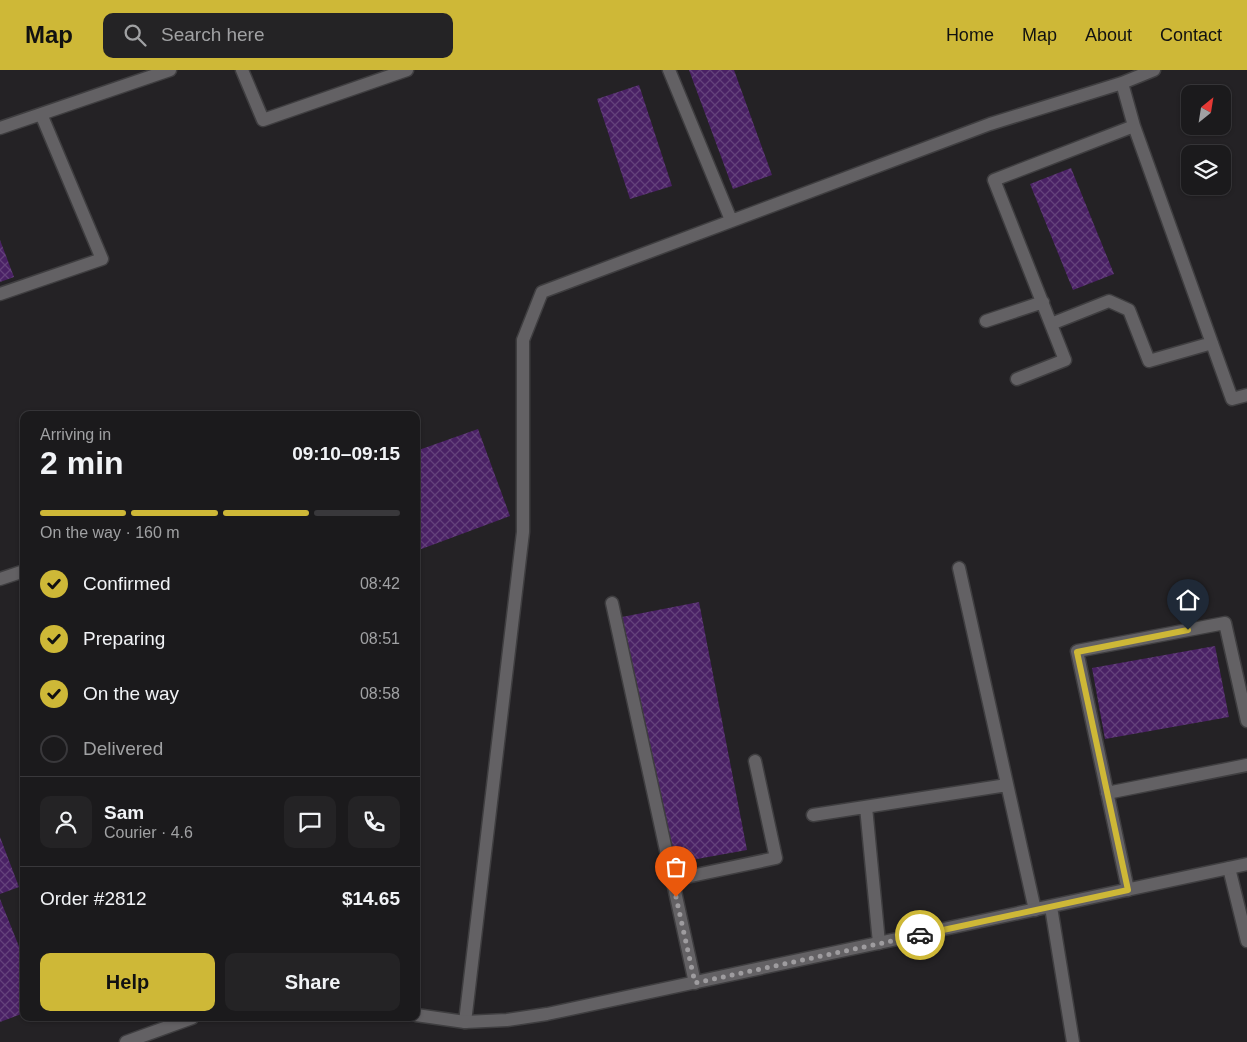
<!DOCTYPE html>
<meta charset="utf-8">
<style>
body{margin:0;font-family:Helvetica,sans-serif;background:#242325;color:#f1f3f6;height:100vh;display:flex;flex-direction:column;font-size:19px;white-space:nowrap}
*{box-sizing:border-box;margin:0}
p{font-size:16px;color:#a0a1a3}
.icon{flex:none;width:28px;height:28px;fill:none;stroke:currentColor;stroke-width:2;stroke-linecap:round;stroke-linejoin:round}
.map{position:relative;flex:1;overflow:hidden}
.sheet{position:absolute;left:20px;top:341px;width:400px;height:610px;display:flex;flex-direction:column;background:#1b1a1c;border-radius:10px;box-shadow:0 1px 4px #0004,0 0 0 1px #39383b}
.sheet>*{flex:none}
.needle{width:32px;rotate:30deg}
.tools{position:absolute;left:1181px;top:15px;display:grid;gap:10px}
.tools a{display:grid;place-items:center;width:50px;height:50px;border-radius:10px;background:#1b1a1c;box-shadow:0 1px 4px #0004,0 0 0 1px #39383b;font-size:25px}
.pin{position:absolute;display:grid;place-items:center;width:42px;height:42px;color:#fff;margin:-51px -21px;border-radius:50% 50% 50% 0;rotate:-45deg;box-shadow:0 0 5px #0007}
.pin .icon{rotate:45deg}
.courier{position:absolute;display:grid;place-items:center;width:50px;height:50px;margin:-25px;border:4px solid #ceb837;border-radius:50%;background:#fff;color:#222;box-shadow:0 1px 6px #0007}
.overview em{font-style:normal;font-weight:700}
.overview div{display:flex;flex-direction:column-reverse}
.overview{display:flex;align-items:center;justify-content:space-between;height:85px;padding:0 20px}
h1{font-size:32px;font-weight:700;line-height:38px}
.bar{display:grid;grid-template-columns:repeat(4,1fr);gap:8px 5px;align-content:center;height:60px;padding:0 20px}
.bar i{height:6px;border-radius:4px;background:#39383b}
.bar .on{background:#ceb837}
.bar p{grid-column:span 4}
.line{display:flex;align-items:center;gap:12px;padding:0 20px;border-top:1px solid #39383b}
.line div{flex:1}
.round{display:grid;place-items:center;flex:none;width:52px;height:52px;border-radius:10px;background:#242325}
ol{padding:0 20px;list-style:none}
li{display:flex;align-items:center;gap:15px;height:55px}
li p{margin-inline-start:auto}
li .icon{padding:5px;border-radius:50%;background:#ceb837;color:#111;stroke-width:4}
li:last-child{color:#a0a1a3}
li i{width:28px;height:28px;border:2px solid #39383b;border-radius:50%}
.button{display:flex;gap:10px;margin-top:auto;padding:10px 20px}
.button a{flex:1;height:58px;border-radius:10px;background:#ceb837;color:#111;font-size:20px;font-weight:700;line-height:58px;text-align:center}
.button a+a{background:#242325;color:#f1f3f6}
header{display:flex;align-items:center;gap:30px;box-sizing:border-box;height:70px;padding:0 25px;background:#ceb837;color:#111}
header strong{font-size:24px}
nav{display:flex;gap:28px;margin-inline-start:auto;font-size:18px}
.search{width:350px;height:45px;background:#242325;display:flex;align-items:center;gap:12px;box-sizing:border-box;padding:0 18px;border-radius:10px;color:#a0a1a3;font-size:19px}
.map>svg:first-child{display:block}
.building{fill:url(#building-cross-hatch)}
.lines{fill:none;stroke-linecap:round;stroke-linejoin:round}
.service-casing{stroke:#3f3e40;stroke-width:15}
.minor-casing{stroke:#3f3e40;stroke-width:15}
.service{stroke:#636164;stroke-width:12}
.minor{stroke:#636164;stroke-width:12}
.done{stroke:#9e9c9f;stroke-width:5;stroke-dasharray:0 9}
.route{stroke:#ceb837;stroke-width:6}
</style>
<header>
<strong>Map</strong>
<div class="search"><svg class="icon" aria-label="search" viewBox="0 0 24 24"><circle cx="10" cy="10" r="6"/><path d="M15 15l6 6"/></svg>Search here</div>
<nav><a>Home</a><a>Map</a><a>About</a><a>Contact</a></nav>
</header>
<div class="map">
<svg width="1247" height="972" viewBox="0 0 1247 972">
<defs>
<pattern id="building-cross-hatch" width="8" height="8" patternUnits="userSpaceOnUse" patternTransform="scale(1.25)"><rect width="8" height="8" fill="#4a2165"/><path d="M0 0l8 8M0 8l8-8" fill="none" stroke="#64417b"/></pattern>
</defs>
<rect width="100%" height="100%" fill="#242225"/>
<path class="building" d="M689,0h45l38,105 -39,14z
M639,15l33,101 -42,13 -33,-100z
M1071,98l43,106 -41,16 -43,-106z
M0,170l14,37 -14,5z
M478,359l32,87 -94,35v-100z
M699,532l48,248 -78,14 -47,-247z
M1215,576l14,71 -124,22 -13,-71z
M0,767l19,50 -19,7z
M0,829l24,60v54l-24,9z"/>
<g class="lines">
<g class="service-casing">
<path id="service" d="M242,0l21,50 144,-50
M669,0l62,150
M1122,13l12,43 98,273 15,-4
M0,58l170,-58
M0,224l102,-35 -61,-145
M986,251l57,-19
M1051,254l58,-23 20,9 20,51 63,-18
M1017,309l48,-19 -71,-180 140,-54
M959,498l76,342
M0,509l24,-8
M612,533l83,380
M1107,723l140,-28
M866,737l13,136
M813,745l194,-30
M1229,798l18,73
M672,810l104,-22 -21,-97
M1128,820l-51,-239 148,-28 22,98
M465,952l58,-490v-192l19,-48 448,-168 132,-41 32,-13
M126,972l66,-24"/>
</g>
<g class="minor-casing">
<path id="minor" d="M1051,837l22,135
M416,945l49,7 42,-2 40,-6 700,-150"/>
</g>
<use href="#service" class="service"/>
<use href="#minor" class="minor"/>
</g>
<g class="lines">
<path class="done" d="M676,827l19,86 225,-48"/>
<path class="route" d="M920,865l208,-45 -51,-238 111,-22"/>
</g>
</svg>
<div class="tools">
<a><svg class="needle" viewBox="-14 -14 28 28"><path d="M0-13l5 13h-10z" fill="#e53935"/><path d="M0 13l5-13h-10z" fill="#a0a1a3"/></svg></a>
<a><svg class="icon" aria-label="layers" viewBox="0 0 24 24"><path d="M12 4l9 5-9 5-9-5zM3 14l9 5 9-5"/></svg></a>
</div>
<div class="pin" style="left:676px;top:827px;background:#ea580c"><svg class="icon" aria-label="bag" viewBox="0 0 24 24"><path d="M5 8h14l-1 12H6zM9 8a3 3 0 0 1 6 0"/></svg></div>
<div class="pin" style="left:1188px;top:560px;background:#1f2937"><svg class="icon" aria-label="home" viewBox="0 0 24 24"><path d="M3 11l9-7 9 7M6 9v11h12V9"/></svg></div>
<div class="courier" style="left:920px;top:865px"><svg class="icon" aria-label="car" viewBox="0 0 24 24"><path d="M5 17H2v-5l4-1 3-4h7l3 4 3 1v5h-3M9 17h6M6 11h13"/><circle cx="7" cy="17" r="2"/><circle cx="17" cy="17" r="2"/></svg></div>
<section class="sheet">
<div class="overview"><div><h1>2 min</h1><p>Arriving in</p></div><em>09:10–09:15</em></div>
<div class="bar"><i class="on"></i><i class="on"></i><i class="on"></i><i></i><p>On the way · 160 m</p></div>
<ol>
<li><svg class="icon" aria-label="check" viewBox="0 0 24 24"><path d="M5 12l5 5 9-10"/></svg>Confirmed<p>08:42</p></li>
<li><svg class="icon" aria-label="check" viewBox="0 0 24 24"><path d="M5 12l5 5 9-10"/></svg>Preparing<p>08:51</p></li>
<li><svg class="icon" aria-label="check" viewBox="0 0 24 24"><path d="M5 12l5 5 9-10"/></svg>On the way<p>08:58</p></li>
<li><i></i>Delivered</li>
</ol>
<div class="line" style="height:90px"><a class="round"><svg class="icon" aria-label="person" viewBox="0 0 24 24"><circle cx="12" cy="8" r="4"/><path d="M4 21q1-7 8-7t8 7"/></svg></a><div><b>Sam</b><p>Courier · 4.6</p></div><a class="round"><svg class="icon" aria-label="chat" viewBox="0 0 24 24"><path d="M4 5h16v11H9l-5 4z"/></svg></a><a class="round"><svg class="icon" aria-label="phone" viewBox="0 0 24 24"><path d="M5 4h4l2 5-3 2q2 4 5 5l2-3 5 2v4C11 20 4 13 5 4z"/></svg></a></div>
<div class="line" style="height:65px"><div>Order #2812</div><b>$14.65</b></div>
<div class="button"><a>Help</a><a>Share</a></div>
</section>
</div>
